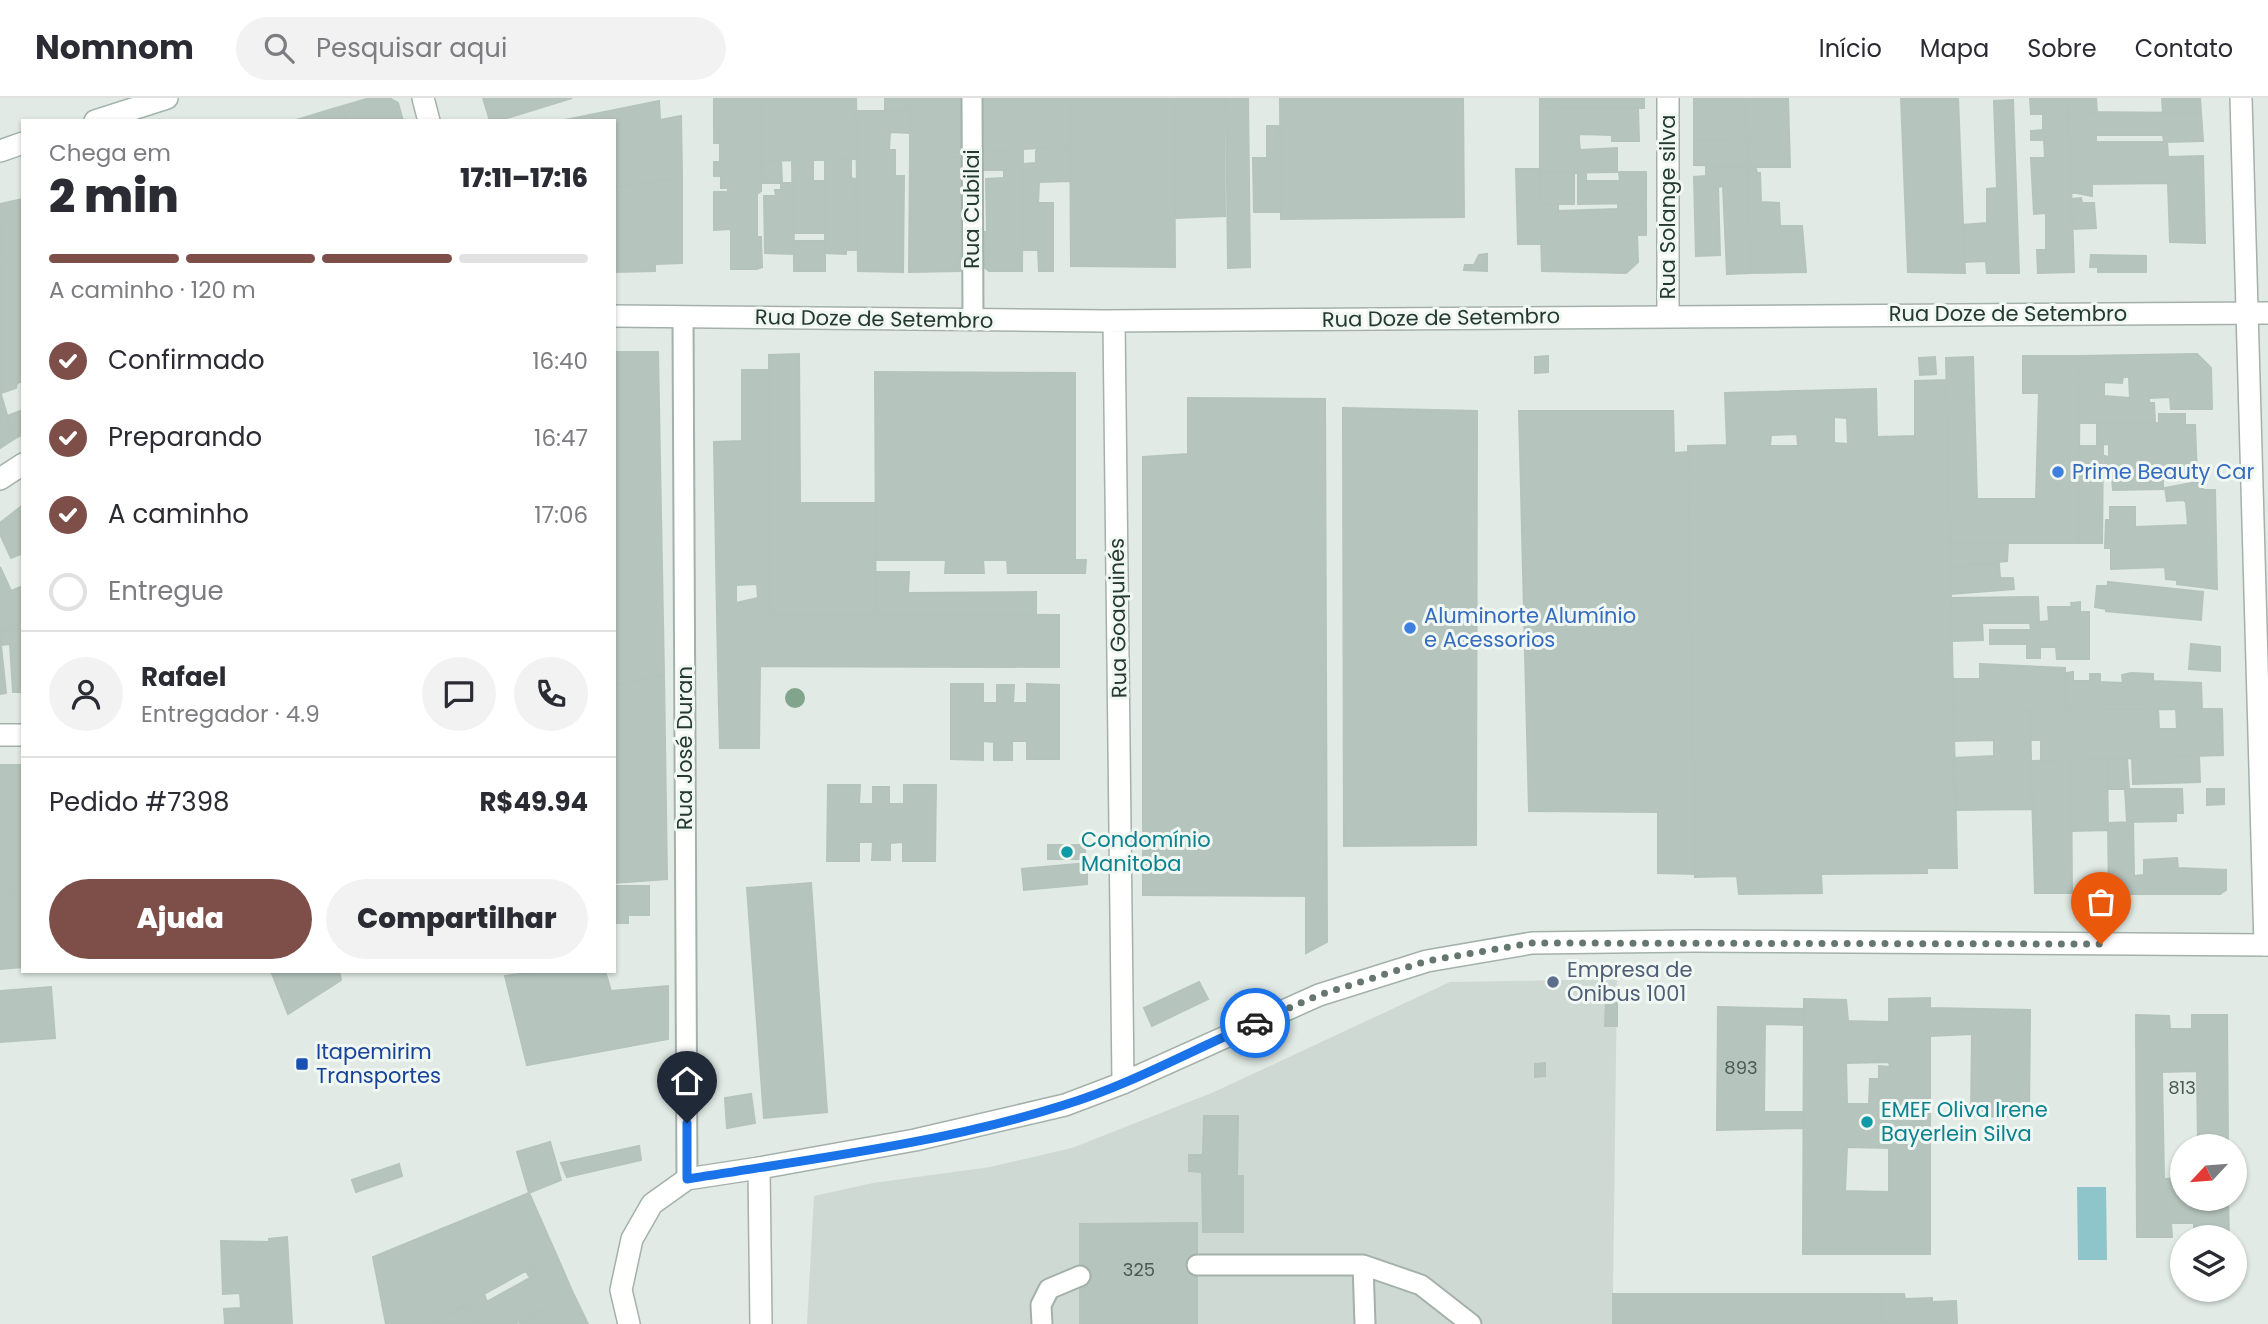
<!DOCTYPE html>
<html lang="pt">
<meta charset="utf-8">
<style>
body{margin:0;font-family:Poppins,sans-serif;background:#f2f2f3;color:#2b2b33;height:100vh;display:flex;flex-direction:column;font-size:26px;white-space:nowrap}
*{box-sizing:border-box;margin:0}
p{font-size:23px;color:#7c7c81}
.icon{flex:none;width:38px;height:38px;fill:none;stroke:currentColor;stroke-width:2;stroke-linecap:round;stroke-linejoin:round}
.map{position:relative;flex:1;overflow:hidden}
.details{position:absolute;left:21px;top:21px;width:595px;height:854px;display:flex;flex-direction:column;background:#fff;border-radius:0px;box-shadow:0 2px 5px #0004}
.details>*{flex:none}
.needle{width:46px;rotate:244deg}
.controls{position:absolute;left:2170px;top:1036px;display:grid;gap:14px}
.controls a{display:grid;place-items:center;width:77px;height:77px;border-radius:50%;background:#fff;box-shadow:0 2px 5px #0004;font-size:35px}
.pin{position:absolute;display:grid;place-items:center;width:60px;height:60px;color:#fff;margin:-72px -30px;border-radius:50% 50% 50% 0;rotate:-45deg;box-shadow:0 0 7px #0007}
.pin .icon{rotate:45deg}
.courier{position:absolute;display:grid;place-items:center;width:70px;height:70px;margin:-35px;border:5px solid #1a73e8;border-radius:50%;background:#fff;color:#222;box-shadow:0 2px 9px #0007}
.summary em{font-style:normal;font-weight:800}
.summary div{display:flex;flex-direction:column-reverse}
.summary{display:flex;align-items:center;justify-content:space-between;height:119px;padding:0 28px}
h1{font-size:46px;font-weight:800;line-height:52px}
.bar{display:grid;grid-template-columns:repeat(4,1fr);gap:10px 7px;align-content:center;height:84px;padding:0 28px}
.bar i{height:9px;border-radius:5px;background:#e1e1e2}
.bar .selected{background:#7e4f49}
.bar p{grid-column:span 4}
.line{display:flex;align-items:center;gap:18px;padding:0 28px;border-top:2px solid #e1e1e2}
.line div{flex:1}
.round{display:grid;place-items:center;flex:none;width:74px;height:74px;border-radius:37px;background:#f2f2f3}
ol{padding:0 28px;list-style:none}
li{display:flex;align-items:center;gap:21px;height:77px}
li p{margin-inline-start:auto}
li .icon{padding:7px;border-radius:50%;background:#7e4f49;color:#fff;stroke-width:4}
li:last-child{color:#7c7c81}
li i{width:38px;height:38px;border:4px solid #e1e1e2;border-radius:50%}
.button{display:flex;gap:14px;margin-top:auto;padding:14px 28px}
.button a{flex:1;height:80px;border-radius:42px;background:#7e4f49;color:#fff;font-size:28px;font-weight:800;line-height:80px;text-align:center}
.button a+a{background:#f2f2f3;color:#2b2b33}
header{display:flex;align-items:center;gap:42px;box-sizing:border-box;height:98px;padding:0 35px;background:#fff;border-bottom:2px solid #e1e1e2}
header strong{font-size:33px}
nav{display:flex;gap:38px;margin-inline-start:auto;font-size:24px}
.search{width:490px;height:63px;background:#f2f2f3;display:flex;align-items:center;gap:18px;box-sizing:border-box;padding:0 24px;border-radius:38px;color:#7c7c81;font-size:26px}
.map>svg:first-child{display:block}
.built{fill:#cfd9d4}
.water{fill:#8ec5ca}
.building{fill:#b6c4be;stroke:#b4c3bb;stroke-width:2;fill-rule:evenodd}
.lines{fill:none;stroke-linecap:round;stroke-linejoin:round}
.service-casing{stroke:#a4b1ab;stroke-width:23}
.minor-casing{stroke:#a4b1ab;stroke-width:24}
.tertiary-casing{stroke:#a4b1ab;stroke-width:24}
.secondary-casing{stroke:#a1b4ac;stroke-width:24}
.service{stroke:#fff;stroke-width:19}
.minor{stroke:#fff;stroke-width:21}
.tertiary{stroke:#fff;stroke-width:21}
.secondary{stroke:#fff;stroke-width:21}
.tree{fill:#80a48c}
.done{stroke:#667770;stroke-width:7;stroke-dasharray:0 12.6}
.route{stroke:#1a73e8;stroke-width:9}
.shop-dot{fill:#3f7fe0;stroke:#f1f7f3;stroke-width:2.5}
.culture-dot{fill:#0f9aa8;stroke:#f1f7f3;stroke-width:2.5}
.service-dot{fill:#5c6f8a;stroke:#f1f7f3;stroke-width:2.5}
.transit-dot{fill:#1a4fb4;stroke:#f1f7f3;stroke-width:2.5}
.labels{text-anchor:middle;stroke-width:6;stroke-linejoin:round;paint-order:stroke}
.number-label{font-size:18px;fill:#485c54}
.street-label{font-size:21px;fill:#233931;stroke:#f1f7f3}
.shop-label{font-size:21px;fill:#366cbe;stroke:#f1f7f3;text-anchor:start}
.culture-label{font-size:21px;fill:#0d838f;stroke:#f1f7f3;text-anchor:start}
.service-label{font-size:21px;fill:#4e5e75;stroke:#f1f7f3;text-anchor:start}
.transit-label{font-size:21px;fill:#164399;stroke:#f1f7f3;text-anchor:start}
</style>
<header>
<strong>Nomnom</strong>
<div class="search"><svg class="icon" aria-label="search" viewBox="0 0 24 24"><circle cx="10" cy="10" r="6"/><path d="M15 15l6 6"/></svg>Pesquisar aqui</div>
<nav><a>Início</a><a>Mapa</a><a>Sobre</a><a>Contato</a></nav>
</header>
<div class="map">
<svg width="2268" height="1226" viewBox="0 0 2268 1226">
<rect width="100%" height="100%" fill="#e1eae5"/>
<path class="built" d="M1617,881l-4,314 267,1 1,30h-1074l7,-128 59,-13 117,-16 82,-19 142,-56 236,-110z"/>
<path class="water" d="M2077,1089h29l1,73h-29z"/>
<path class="building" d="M370,0h19l9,5 5,18h-56l-4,-15z
M483,0h89l-75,23h-7z
M714,0h46l1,32h-47z
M760,0h96l1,61 -96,2z
M885,0h25v13h-25z
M910,0h52l-1,59 -51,1z
M978,0h92v48l-91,6z
M1070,0h104l1,169 -104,-1z
M1174,0h50l1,118 -50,2z
M1226,0h22l2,169 -22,1z
M1280,0h183l1,119 -183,2z
M1540,0h104v10l-104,1z
M1694,0h52v19l-52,1z
M1746,0h42l2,69h-42z
M1901,0h57l7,175 -57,-1z
M2030,0h38l6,174 -36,1 -1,-23h9v-37l-12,1 -3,-56h14l-1,-18h-13v-9l12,-1v-16h-12z
M2068,0h28l1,15 -29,-1z
M2162,0h38l1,15h-38z
M2013,2l6,173h-32l-1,-12 -22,1 -1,-37 24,-2v-34l10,-1 -3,-87z
M659,3l1,19 21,-4 1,62 -68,9v-66h-54z
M343,8l4,15h-54l36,-11z
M1638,10l1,33h-27v-6l-33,-1v7h-39v-32z
M856,13h54v22l-20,-1 -1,18h6v26h9l-1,96 -45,-1z
M2068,14l133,1 2,28 -39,1 -1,-7h-67v7h-27z
M1746,19l1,22 -53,1v-22z
M1267,28h13l1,86h-27l-1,-54h14z
M714,32h47v61l-4,3v43h4l1,30 -5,2h-26v-40l-17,1v-38h14v-4h-7v-12h-7v-14h6v-19h-6z
M1747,41l1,27 -54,-1v-25z
M1540,43h39l1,9 37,-2v24l-77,1z
M2069,44h98l1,15 35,-1 2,87 -35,-1 -2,-59 -76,1v12l-21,-4z
M1070,48v35l-31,1 -1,21h15v68h-14l-1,-21h-15v-86l13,-1v-15z
M1023,51l-1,122h-33l-10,-8v-31h8l-1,-53 18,-1v-8h-21l-1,-18z
M961,59l-1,114 -51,1 1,-114z
M851,61v19l4,1 3,71h-12v4l-21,-1v-93z
M781,62l1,23h-21v-22z
M792,62h21v21h12v52h-32z
M1706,68l42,1 2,106 -23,1 -4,-88 -5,1 2,68 -24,1 -2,-79 12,-1z
M1748,70l8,1 1,4h3l1,29 18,1 1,23h22l4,46 -56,1z
M1516,71h25v75h-23z
M1574,74v32h-33l-1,-31z
M1578,74h8v9h34l-1,-9h27v31l-68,1z
M682,80v85l-27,1v7l-41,1v-85z
M781,85h12l1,71 -29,-1 -1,-57h12l-1,-6h6z
M2081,100l1,5h12l2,25 -24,1 -1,-30z
M23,101v182l-6,2 -1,5 -15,5 -1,-189z
M1618,105h28v32h-105v-31h17v7l60,-2z
M1541,137h96l1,27 -12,11 -84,-2z
M794,143h31v30h-31z
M1487,156v17l-23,-1 1,-5h9l5,-10z
M2091,157l55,1v16h-48v-5h-8z
M614,254h44l6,323 -50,11z
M799,256l1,149h76l-1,111h-106v-259z
M2197,256l14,14 1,41h-41l-1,-12 -21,1v5h5l1,20h-75v-67zM2123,279h6l1,21 -26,-2v-14l18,1z
M1548,258v16l-13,1v-16z
M2023,258h57l-2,187h-128l-4,-185 27,-1 4,142h59l3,-106h-16z
M1935,259l1,17 -16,1 -1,-17z
M742,272h27v244h-52l-3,-172 28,-1zM757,486l1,14 -22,5v-18z
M875,274l200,1v187h-199z
M1946,282l11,488h-30v5l-106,1 1,19 -83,1 -2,-18 -42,1 -7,-431 39,-1 -2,-52 151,-4 1,48 38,-1v-55zM1834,319l13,1 1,26 -14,-1zM1797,336l1,12h-28l1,-11z
M0,293l14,48 -14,9z
M1188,300l137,1 2,543 -21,11v-57l-163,-1v-438l45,-3z
M1343,310l134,3 -1,434 -132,1z
M23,312v24l-9,5 -7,-23z
M1519,313h154l1,42 14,-1 7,422 -37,-1v-61l-129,-1z
M2159,316h26v11h10l2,51 -34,1v12l-50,1 -1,-13h-7v-21l4,1v-13l-12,1v-22h62z
M2080,348h23l-1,97h-24z
M2202,383l1,9h12l2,99 -40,-5v-4l-11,-1 -1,-12 -54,2v-21h-6l1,-28h4v-13h25v20l53,-2 -2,-22 -2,-3 -17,1 -2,-13z
M23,407v48l-12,5 -11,-24v-11z
M1950,445h58l-1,18 -57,6z
M946,462h37l1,13h-39z
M1007,462h79l-1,13h-77z
M1999,466l1,14h13l1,11 -63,5 -1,-27z
M0,469l11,24 12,-5v36l-23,9z
M876,474h33l-1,21 128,-1v23l-161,-1z
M2108,484l95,10 -2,28 -95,-9v-2l-11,-2 2,-21h11z
M2038,499l1,25 10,-1 -1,-14h24l-1,-4 9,-1v10h9v47h-32l-1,-12h-16v11h-13v-14h-37v-14h41l-1,-7h-48l1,17 -31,1 -1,-43z
M717,516l342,1v52l-341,-1z
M23,524v70h-10l-3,-48 -9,1 -1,-13z
M2191,546l29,3v24l-31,-2z
M0,547h1l5,48 -6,1z
M1980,566l85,4v42h-112v-31h27z
M718,568h42l-1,82h-39z
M2073,574v9h17v-7h10v8l23,1 -1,-8 9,-2 22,1v7l48,2 1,26 -137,1 1,-37z
M664,577l3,204 -53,4v-197z
M951,586h32v19h14v-18h17l-1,18h14v-19l32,1v74h-32v-18h-15v19h-18v-18l-11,-1v19l-32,-1z
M2158,611l1,20h18l-1,-20h46l1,46 -182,6v-21h-10l-1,-30z
M1953,612h77l2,99 -77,1 -1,-52 40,-2v-16l-40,1z
M2199,658l1,26 -67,2 -1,-26z
M2127,660l2,31h-21l-1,-30z
M2107,661l1,71 -36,1 -1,-71z
M2071,662l1,133h-37l-4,-132z
M0,667h23l-1,125 -22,1z
M828,687h32l-1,19h14v-17h16v17h15v-19h32l-1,76h-32v-19l-13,1v17h-18l1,-18h-14v19h-32z
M2125,691h57l1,24h-7v8l-49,1z
M2207,691h17v15l-17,1z
M2133,724l1,54 10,-1v-15l33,-2 1,10 48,2v20l-6,4h-111l-1,-71z
M1048,747h37v14h-37z
M1087,765v21l-63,6 -2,-21z
M811,785l16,229 -63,6 -17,-230z
M614,788h35v29h-21v8h-14z
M22,792l1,77 -23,2v-78z
M271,873h68l2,9 -53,34z
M542,873h63l6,20 57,-5v53l-141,26 -22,-89z
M1199,884l9,17 -56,27 -8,-18z
M51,889l4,51 -55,4v-51z
M1930,900v10l100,2 -1,107 -58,-1 1,-82 -42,2v218h-127l1,-255 42,1 2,21 41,1v-23zM1889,964l1,5 -11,-1v13h-9l-1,25h-22l-1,-41zM1847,1049l42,1v44l-44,-1z
M1606,901h11v27h-12z
M1718,909l86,2v16l-39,-1 -1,88h39v16l-86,2z
M2136,917l33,1 1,13h22v-14h35l1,131h-46v53h46l1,38h-35v-14h-23l1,14h-35z
M1545,965v13l-10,1v-13z
M2197,973l1,75h-16v32l-18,1 -2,-107z
M751,996l4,29 -28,5 -2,-30z
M1204,1018h34l-1,60h6v56h-40l-1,-60 -13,-1v-16h14z
M550,1044l11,38 -32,13 -12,-41z
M639,1048l2,14 -74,17 -6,-14z
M399,1066l3,12 -46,16 -4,-12z
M529,1095l27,61 -126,70h-44l-13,-67z
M1197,1125v101h-117v-100z
M287,1139l5,87h-67l-1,-15 17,-1 -1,-15 -17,1 -2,-53 48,1v-3z
M556,1156l17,39 -58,31h-36l-11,-21 16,-9 3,8 3,-2 40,-22 -4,-7z
M573,1195l15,31h-68l-1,-2z
M1613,1196h267l1,30h-268z
M1880,1196h24l1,5 27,-1v4l24,-1 1,23h-76z
M469,1206l10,20h-49z"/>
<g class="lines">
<g class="service-casing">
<path id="service" d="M972,0l1,221
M683,219l4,862
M1197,1167h166l58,20 50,39
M1363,1167l2,59
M1042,1226l-1,-19 8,-16 31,-13"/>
</g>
<g class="minor-casing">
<path id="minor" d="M2241,0l24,847
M1668,218v-218
M0,381l23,-15
M0,637h23
M629,1226l-8,-34 11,-51 20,-35 35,-25 72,-11"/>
</g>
<g class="tertiary-casing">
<path id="tertiary" d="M423,0l6,23
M614,218l491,5 1163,-8
M1114,223l9,762
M761,1226l-2,-156 156,-28 150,-35 58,-22 196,-88 108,-34 105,-18 161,-2 575,4"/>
</g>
<g class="secondary-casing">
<path id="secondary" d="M95,23l72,-23
M0,53l23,-8"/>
</g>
<use href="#service" class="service"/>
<use href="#minor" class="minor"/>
<use href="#tertiary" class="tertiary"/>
<use href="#secondary" class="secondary"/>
</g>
<circle class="tree" cx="795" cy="600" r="10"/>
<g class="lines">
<path class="done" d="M1255,925l64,-28 108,-34 105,-18 569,1"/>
<path class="route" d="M687,1025v56c125,-20 256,-36 377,-74 66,-20 128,-55 191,-82"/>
</g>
<g class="shop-dot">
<circle cx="2058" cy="374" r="7"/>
<circle cx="1410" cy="530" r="7"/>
</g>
<g class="culture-dot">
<circle cx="1067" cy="754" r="7"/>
<circle cx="1867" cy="1024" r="7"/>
</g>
<circle class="service-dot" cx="1553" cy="884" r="7"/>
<rect class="transit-dot" x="295" y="959" width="14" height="14" rx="3.5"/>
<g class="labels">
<g class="number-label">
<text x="1741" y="976">893</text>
<text x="2182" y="996">813</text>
<text x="1139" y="1178">325</text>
</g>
<g class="street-label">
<text transform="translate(1668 109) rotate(-90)" y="7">Rua Solange silva</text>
<text transform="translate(972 111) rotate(-90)" y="7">Rua Cubilai</text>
<text x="2008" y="223">Rua Doze de Setembro</text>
<text transform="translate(1441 220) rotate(-1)" y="7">Rua Doze de Setembro</text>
<text transform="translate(874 221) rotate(1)" y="7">Rua Doze de Setembro</text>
<text transform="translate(1118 520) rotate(-91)" y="7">Rua Goaquinés</text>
<text transform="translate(685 650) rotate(-90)" y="7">Rua José Duran</text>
</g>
<g class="shop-label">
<text x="2072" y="381">Prime Beauty Car</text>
<text x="1424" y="525">Aluminorte Alumínio<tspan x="1424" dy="24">e Acessorios</tspan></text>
</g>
<g class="culture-label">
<text x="1081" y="749">Condomínio<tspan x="1081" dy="24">Manitoba</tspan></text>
<text x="1881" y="1019">EMEF Oliva Irene<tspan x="1881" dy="24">Bayerlein Silva</tspan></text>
</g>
<g class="service-label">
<text x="1567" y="879">Empresa de<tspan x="1567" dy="24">Onibus 1001</tspan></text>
</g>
<g class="transit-label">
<text x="316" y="961">Itapemirim<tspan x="316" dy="24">Transportes</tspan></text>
</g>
</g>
</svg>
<div class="controls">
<a><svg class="needle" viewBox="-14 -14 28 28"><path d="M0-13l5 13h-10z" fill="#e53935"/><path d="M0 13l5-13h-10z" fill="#7c7c81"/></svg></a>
<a><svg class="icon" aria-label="layers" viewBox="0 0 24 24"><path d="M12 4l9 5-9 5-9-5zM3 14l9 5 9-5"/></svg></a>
</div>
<div class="pin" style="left:2101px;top:846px;background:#ea580c"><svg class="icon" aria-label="bag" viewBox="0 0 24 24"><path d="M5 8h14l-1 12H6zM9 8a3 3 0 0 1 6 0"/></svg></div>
<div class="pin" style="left:687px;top:1025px;background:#1f2937"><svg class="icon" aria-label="home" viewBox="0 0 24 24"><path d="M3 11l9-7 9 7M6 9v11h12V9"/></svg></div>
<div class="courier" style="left:1255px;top:925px"><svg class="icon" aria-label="car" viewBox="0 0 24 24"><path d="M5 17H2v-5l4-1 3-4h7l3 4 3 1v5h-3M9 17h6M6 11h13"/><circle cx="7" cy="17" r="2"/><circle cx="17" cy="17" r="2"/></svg></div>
<section class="details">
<div class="summary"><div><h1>2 min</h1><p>Chega em</p></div><em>17:11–17:16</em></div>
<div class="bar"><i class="selected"></i><i class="selected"></i><i class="selected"></i><i></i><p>A caminho · 120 m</p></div>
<ol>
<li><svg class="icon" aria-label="check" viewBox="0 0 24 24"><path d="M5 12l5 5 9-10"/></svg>Confirmado<p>16:40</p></li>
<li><svg class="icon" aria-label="check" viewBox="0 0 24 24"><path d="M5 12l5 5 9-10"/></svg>Preparando<p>16:47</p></li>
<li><svg class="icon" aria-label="check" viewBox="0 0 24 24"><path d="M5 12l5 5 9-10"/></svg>A caminho<p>17:06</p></li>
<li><i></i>Entregue</li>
</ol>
<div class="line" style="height:126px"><a class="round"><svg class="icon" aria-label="person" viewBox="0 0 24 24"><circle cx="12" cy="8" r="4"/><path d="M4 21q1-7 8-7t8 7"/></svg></a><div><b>Rafael</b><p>Entregador · 4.9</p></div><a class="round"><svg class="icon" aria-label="chat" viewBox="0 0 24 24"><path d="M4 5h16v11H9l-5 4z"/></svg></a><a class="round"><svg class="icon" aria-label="phone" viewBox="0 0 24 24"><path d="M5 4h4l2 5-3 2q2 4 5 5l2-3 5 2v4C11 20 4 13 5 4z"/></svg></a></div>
<div class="line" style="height:91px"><div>Pedido #7398</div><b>R$49.94</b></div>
<div class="button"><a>Ajuda</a><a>Compartilhar</a></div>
</section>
</div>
